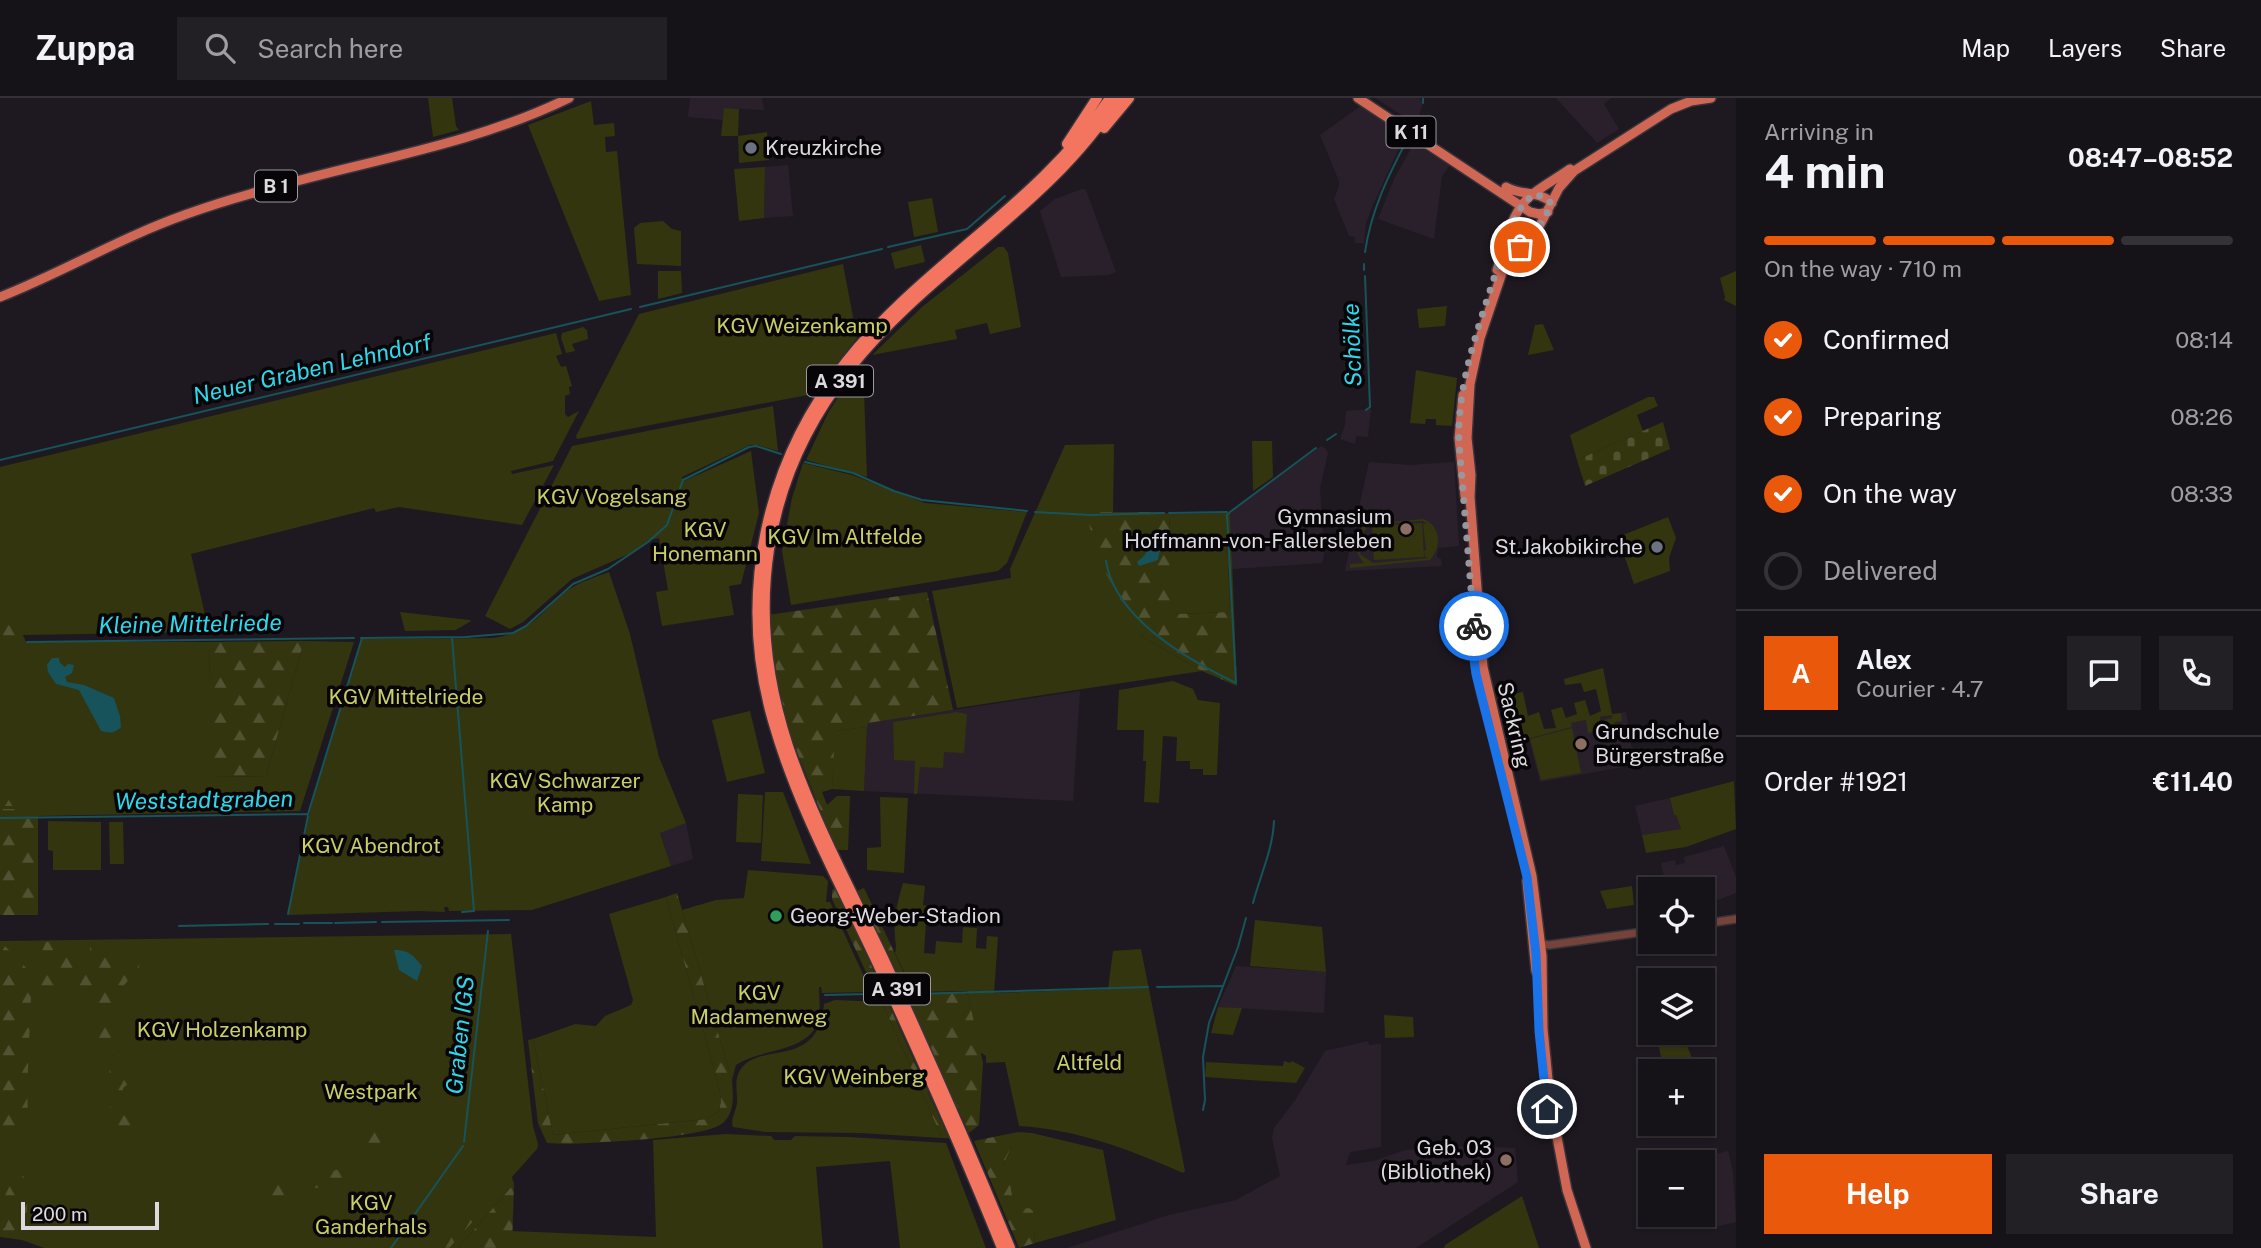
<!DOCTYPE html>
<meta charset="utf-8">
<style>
body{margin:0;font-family:"Public Sans",sans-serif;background:#232025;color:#f1f3f6;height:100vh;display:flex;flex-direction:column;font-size:26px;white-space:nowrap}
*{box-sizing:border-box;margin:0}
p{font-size:23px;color:#9e9ea2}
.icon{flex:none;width:38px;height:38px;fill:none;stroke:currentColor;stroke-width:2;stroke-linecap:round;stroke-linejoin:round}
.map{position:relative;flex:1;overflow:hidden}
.sheet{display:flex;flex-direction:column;background:#161318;width:525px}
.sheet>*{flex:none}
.fabs{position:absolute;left:1638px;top:779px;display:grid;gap:14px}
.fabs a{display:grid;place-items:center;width:77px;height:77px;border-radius:0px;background:#161318;box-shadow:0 2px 5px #0004,0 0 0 2px #353237;font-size:35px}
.scale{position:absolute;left:21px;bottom:18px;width:138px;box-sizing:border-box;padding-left:7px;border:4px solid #ddd9de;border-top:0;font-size:19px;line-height:24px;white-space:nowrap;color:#ddd9de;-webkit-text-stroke:5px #070508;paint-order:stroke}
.pin{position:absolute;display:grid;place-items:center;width:60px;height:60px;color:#fff;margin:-30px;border:4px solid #fff;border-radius:50%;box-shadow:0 2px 7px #0007}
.courier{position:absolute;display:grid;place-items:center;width:70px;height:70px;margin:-35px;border:5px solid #1a73e8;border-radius:50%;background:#fff;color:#222;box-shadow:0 2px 9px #0007}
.overview em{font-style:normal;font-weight:700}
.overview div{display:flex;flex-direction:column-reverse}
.overview{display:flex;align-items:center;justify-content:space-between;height:119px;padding:0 28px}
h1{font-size:46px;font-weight:700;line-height:52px}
.bar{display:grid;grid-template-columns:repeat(4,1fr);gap:10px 7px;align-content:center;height:84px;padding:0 28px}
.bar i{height:9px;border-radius:5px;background:#353237}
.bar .selected{background:#ea580c}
.bar p{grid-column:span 4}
.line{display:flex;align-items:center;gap:18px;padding:0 28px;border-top:2px solid #353237}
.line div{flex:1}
.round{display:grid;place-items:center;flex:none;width:74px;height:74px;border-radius:0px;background:#232025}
ol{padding:0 28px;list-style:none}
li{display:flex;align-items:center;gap:21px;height:77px}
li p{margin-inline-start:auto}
li .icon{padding:7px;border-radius:50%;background:#ea580c;color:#fff;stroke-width:4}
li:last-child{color:#9e9ea2}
li i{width:38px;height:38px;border:4px solid #353237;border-radius:50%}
.primary-button{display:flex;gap:14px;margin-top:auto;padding:14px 28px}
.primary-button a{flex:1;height:80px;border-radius:0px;background:#ea580c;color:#fff;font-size:28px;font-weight:700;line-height:80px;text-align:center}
.primary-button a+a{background:#232025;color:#f1f3f6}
header{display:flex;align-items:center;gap:42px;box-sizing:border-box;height:98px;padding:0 35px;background:#161318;border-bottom:2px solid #353237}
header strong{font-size:33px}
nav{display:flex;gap:38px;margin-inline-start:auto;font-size:24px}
.search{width:490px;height:63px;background:#232025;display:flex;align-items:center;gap:18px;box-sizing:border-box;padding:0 24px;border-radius:0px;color:#9e9ea2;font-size:26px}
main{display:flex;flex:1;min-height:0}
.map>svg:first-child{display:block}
.built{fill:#2a202c}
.green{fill:#33350e;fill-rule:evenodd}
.forest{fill:url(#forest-firs)}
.cemetery{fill:url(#cemetery-stones)}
.water{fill:#17535a}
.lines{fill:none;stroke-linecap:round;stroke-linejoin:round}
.stream{stroke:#17535a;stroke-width:2}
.minor-casing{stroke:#39343b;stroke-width:10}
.major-casing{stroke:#39343b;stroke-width:12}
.highway-casing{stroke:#39343b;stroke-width:13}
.minor{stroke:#754339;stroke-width:7}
.major{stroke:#d06755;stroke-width:9}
.highway{stroke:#f4755f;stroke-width:10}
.done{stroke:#9a969c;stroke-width:7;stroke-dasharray:0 12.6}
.route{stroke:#1a73e8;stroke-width:9}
.worship-dot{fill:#6b7280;stroke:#070508;stroke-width:2.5}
.education-dot{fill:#8d6e63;stroke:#070508;stroke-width:2.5}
.leisure-dot{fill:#2e9e5b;stroke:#070508;stroke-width:2.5}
.labels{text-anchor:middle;stroke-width:7;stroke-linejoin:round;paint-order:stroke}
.shield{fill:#070508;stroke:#9d999e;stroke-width:2}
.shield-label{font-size:19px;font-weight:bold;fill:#ddd9de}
.poi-label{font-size:21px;fill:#ddd9de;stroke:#070508;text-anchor:start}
.park-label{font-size:21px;fill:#c9cf65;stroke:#070508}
.street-label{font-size:21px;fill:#ddd9de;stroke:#070508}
.water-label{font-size:23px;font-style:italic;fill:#2ed8ea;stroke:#070508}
</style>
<header>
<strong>Zuppa</strong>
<div class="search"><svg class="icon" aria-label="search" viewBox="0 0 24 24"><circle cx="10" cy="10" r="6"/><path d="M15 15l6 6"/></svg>Search here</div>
<nav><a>Map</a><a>Layers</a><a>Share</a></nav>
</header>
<main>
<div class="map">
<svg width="1736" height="1150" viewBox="0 0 1736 1150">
<defs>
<pattern id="forest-firs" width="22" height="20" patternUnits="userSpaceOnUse" patternTransform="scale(1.75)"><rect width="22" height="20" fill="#33350e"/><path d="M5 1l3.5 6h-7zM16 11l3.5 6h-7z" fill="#505231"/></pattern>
<pattern id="cemetery-stones" width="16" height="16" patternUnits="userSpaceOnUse" patternTransform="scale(1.75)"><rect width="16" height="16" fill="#33350e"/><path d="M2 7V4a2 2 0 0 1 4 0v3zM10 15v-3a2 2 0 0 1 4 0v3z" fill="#505231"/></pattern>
</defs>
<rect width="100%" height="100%" fill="#1e1920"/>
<path class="built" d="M690,0h72l2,12 -39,-2 -2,12 -35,-3z
M1375,0h45l3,5 -7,21z
M1556,0h55l-7,6 15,25 -22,14z
M1362,7l44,28 -34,74 -6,16 -2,20h-9v-6l-6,-1 -15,-37 5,-13v-5l-19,-46z
M1414,45l36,22 -8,11 -8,63 -56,-20 16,-40z
M788,67l5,51 -29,2 1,-51z
M1082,91l4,1 30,82 -7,3 -48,2 -21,-66 15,-12z
M1371,311l-3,28 -12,-1 -1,8 -15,-5 5,-14 1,-14z
M1321,348l5,3 2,4 -8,35 4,67 -2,8 -90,6 -2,-56z
M1369,364l41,3 44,-3 5,84 -21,2 -1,9 4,2 1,7 -97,5z
M1080,593l-7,110 -209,-10 3,-68z
M1626,614l8,53 -94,17 -11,-44 42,-11v-4z
M1670,700l4,17h2l5,14 -39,6 -7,-29z
M686,725l7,36 -22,7 -11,-34z
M1724,748l12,31v16l-24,9 -6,-14 -39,1 -6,-26 14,-3 1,5 9,-2 -1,-6z
M1236,868l90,6 -2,41 -106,-6z
M1368,943l1,4 12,-1v103l-31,5 -4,13 28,-4 31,-11 80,-5 3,2 27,1 3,34 -102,66h-349l102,-33 67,-15 44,-24 -8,-38 2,-10 22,-29 29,-48z
M1728,1053l5,20 3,51 -33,8 -4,-15 4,-1v-52l-17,-1z"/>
<path class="green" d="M428,0h24l4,28 3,4 -26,7z
M591,3l3,24 20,-2 1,13 -10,1 1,15 11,-1 14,144 -32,6 -71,-176z
M724,10l15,1 -1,27 29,-4 2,28 -30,3 -1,-27h-17z
M765,69l-1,51 -25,3 -5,-52z
M932,100l6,34 -24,5 -6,-35z
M663,123l9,8 9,2v35l-44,-2 -3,-36 6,-5z
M921,147l4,17 -30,7 -4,-16z
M998,149h6l4,6 13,74 -31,7 -3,-11 -32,7 2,9 -85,16 50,-48z
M843,166l14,74 -44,56 -236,45 -1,-3 63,-122z
M658,173h23l1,22 -24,6z
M1736,173v35l-12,-6 1,-3 -5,-19z
M1447,208l-2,20 -26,2 -2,-19z
M1543,226l11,26 -26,5 7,-30z
M583,229l4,3 1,9 -16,5 3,7 -9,2 -5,-15 1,-5z
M556,235l6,21 -6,2 5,11 5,-1 6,20 -3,1 1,7 -5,2v18l3,3 11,-6 -26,50 -42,10 1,3 42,-9 -32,60 -123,-18 -23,5 -2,-4 -183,46 18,78 -186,3 3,7h183l3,135 54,-1 38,-135 50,1 -54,169 -262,5v99h-38v-448z
M1416,272l41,8 -5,48 -16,-1v-6h-10l-1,5 -15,-1z
M864,293l3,86 -61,-17 22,-47 12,-19z
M1648,299h6l4,9 -21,9 6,16 -66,29 -7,-25z
M773,308l5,45 -21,-6h-7l-68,32 2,4 67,-30 8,62 -18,71 -12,2 5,29 -72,11 -6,-34 12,-2 -9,-52 -10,2 -19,15 -1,-1 -57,25 -49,43 -13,7 -25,-13 87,-170z
M1252,343h20l1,36 -20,14z
M1114,346l-1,69h-25l53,123 61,35 -245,37 -25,-117 79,-13 -1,-9 55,-124z
M803,365l49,12 73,28 102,9 -20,51 -9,8 -207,34 -9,-54 10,-53z
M1226,415l4,99 -57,2 -4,-100z
M1668,419l8,21 -7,20 1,13 -36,13 -16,-47z
M1423,421c18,6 19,28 7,41l-80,8v-4l14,-1c-11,-13 -12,-27 1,-39zM1422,423l5,2 -4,1 3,26 -2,1 1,6 4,1 -56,5 -13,-9 -1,-17 11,-12z
M1422,425l2,34 -50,3 -2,-34z
M609,474l21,62 29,123 27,66 -26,10 11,33 -139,44 -83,1 -1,-4h-4l1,5 -26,-1 -131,4 23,-109 51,-167 132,-1c40,-7 45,-25 74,-48 11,-8 28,-13 41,-18z
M400,514l70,8 1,1 -15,9 -51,1z
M1603,570l9,46 9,-1 1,8 -7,1 -1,6 -8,1 -2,-9 8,-2v-3l-12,2 1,13 -13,3 -2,-13 -15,3 1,4 -49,13 -10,-46 10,-2 5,24 11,-4 5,17 12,-1 -5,-18 11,-3 4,11 11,-4 -3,-11 11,-3 5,16 11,-5 -5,-22 -12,3 -3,-9 -16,2 -1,-6z
M1173,583l20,8 5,11 22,3 -3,72h-14v-6h-13v-8h-14l1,-24 -14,-1 -4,67 -15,-1 2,-41h-3l1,-31h-27l2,-40z
M750,613l15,62 -38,9 -15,-62z
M957,614l10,2 -3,39 -20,-1 -1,16 -23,-1 -3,27h-3l1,-33 -21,-1 -1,-38z
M867,629l-3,64 -32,-2 2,-58z
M1572,630l9,45 -40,7 -11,-41z
M1734,683l2,48 -50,18 -40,6 -4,-18 39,-6 -5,-14h-2l-4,-17z
M765,694h18l28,72 -50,-3z
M738,696l25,1 -2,48 -25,-1z
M880,699l28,1 -4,75 -37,-3v-22l14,-1z
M48,723l53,1v48h-48v-19l-5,-1z
M109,724h14l1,42h-14z
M748,772l75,6 5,5 -2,21h4l41,90 -49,1 -1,-6h-2c0,11 2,22 -1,33 -8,33 -58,28 -82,45l-4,15 -50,-170 34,-10 28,-2z
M903,785l22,3 -2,19 4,1 -3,47 11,1 1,-13 26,2 1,-16 14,1 -1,20 10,1 1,-13 11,1 -4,56 114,-4 5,-38 28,-2 44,222 -2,2c-52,-23 -107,-44 -164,-47l-14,-64 -19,1v-7l-6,-4 -13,-61 -53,1 -19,-39c2,-8 0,-10 0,-17 -2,-18 3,-36 8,-53z
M1632,788l2,19 -27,4 -7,-18z
M666,799l53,190 2,14 -2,10 -12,8 -154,16 -20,-96 42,-15 21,2 9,-10 26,-11 2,-5 -24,-86z
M1255,822l67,7 4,45 -76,-6z
M511,836l22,192 5,18 -1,5 -25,28 2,7 -56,64h-414l-22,-8 -22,-3v-296z
M835,902l47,2 60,136 -82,-5 -95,-1 -32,-5c-3,-9 4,-16 4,-26 0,-9 -2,-19 1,-27 16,-37 80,0 86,-70z
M1218,909l24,1 -9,27 -22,-2z
M1384,917l29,2 1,20 -29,1z
M1703,923l5,13 -22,9 11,28h-33l-8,-38 47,-1z
M1284,963l6,2 2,-2 13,7 -9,15 -91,-6 1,-15 77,4z
M1018,1034l14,1 71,17 13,70 -81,23c0,-24 -6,-22 -19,-40 -8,-10 -9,-26 -13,-38l8,-17 -8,-4v-9z
M726,1036l45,2 3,4h17l4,-4 54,1 97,6 40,105h-86l-10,-87 -74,6 7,81h-311v-17l144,6 -3,-97z
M1522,1098l17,52h-95l1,-3z"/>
<path class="forest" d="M1087,414h75l7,2 5,100 56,-2 -4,-99h4l7,173 -35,-15 -61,-35 -46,-82z
M927,494l26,118 -85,13 -1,4 -32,4 -3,58 -10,3 5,13 10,-9h13l-2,54h-12l-45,-113 -13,-44 -10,-78z
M9,522l11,23 -4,6h-16v-23z
M304,543l-38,135 -55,1 -2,-135z
M0,686h20v22h-20z
M0,711h21l-1,9 14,1v96h-34v-18l7,4h6c-13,-11 -13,-14 -13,-33l14,-7 3,-9 -17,3z
M836,789l113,251h-7l-60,-136h-2l-48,-103v-9z
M864,790l50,106 51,-2 3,3 15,68 -4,62 -10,8 -112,-242z
M677,795l55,187c1,15 3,31 -8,42 -17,17 -126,20 -155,22l-22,-1 -9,-20 -10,-83 5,-1 20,96 154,-16 12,-8 2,-10 -2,-14 -53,-190z
M46,844h27v26l17,2v-28l4,7 10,-6 19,19 12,-10 5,-1 -1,17 -21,24 -11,19v13l9,23 -23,1 -2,-62h-50l1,-35z
M3,846l29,30 -5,117 2,40h-29v-110l4,-19 -3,-5z
M109,956l23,3 -2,10 -6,6 5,10 -6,5 -1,25 16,16h-27z
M387,1013l3,1 -10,42 -2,2 -15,-5 11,-32z
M1003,1037l1,9 7,4 -8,17 7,5c2,16 -3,25 12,39l7,-1 4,3c-1,11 2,21 2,32l-16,5 -45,-107z
M356,1067l11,7 -29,11 -75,17 3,-10 7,-4z
M20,1068c8,20 12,50 -2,68l-18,-2v-7l5,3 4,-11 -9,-7v-5z
M491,1084l11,7 -53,59h-21z
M514,1086l-2,64h-54z"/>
<path class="cemetery" d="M1663,324l7,27 -85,37 -8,-26z"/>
<path class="water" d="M1152,441h4l4,11 -2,10 -19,6 -2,-4 8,-7z
M52,560h7l1,5 5,4 3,-3 6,1 -2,8 -7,4 2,5 17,3 30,13 6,18 1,11c-7,7 -12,6 -20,4l-22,-41 -23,-6 -8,-12 -1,-7z
M394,852c15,0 19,5 28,16l-5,15 -18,-11z"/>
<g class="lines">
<path class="stream" d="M1423,5v-5
M888,149l79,-18 38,-33
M1365,154c6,-41 23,-76 42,-112
M1364,172v-6
M1365,178l5,131 -4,3
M640,209l242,-58
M1327,342l9,-6
M0,362l631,-151
M805,364l48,11 41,18 28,9 105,11
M1035,414l55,3 74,-2
M1230,414l86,-64
M1169,415l58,-1
M1106,463c9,58 82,99 130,122l-9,-168 2,-2
M361,540l105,-1 47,-4 13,-7 47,-42 35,-15 40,-27 19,-17 16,-45 66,-33 7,-1 25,8
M452,540l22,273 -12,1
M27,544l327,-4
M0,720l308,-4 54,-176
M1253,805c7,-27 20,-54 21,-82
M288,816l20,-98
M382,824l127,-2
M304,825h28
M335,825l41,-1
M275,826h24
M179,828l89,-2
M1157,889l65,-1
M914,896l234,-7
M825,897l43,-1
M1203,1012l2,-10 -2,-43 6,-34 29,-76 8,-29
M464,1044l24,-211
M391,1150l72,-102"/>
<g class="minor-casing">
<path id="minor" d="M1703,826l33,-5
M1536,845l13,2 101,-14"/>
</g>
<g class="major-casing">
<path id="major" d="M1358,0l172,114 9,2 9,-2
M1506,89c15,9 32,3 46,16
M1497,172c7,-23 13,-54 31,-72 12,-11 28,-19 42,-29
M0,199c46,-18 90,-42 135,-62 37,-17 76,-30 115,-41 106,-32 219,-47 319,-96
M1463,297l-4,43 6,58
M1474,527c-1,42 7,66 18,106
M1527,783l9,90
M1586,1150l-19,-58 -17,-90 -7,-71 -1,-73 -10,-80 -49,-209 -13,-170 1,-22 -4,-37 3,-54 10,-46 25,-74 35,-39 19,-37 15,-17 97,-62 20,-8 20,-3"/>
</g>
<g class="highway-casing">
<path id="highway" d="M1104,30l25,-30
M1067,46l30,-46
M1002,1150c-39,-97 -82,-193 -126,-288 -37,-79 -79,-155 -103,-239 -36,-126 -8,-257 73,-359 78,-98 194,-159 264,-264
M1010,1150c-40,-97 -82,-193 -126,-288 -33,-70 -71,-140 -96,-214 -44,-134 -27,-266 62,-378 79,-100 199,-161 268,-270"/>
</g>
<use href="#minor" class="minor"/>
<use href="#major" class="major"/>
<use href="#highway" class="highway"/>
</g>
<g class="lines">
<path class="done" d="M1474,528l-15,-184c-2,-57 19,-113 36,-167 9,-27 15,-63 39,-81l10,3 8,7 -12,21 -20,22"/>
<path class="route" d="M1474,528l-1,26 3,22 51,203 9,77 3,77 8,78"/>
</g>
<g class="worship-dot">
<circle cx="751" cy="50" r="7"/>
<circle cx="1657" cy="449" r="7"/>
</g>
<g class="education-dot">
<circle cx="1406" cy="431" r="7"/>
<circle cx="1581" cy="646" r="7"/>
<circle cx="1506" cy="1062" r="7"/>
</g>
<circle class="leisure-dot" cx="776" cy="818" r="7"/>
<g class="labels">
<g class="shield">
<rect x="1386.5" y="18.5" width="49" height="31" rx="5"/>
<rect x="255" y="72.5" width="42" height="31" rx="5"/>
<rect x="807" y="267.5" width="66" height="31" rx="5"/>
<rect x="864" y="875.5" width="66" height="31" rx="5"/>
</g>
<g class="shield-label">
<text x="1411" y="41">K 11</text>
<text x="276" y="95">B 1</text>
<text x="840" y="290">A 391</text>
<text x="897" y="898">A 391</text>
</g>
<g class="poi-label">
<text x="765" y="57">Kreuzkirche</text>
<text x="1392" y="426" text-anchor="end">Gymnasium<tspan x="1392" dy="24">Hoffmann-von-Fallersleben</tspan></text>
<text x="1643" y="456" text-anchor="end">St.Jakobikirche</text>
<text x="1595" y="641">Grundschule<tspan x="1595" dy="24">Bürgerstraße</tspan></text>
<text x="790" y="825">Georg-Weber-Stadion</text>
<text x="1492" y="1057" text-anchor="end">Geb. 03<tspan x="1492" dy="24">(Bibliothek)</tspan></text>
</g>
<g class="park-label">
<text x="802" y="235">KGV Weizenkamp</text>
<text x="612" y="406">KGV Vogelsang</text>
<text x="705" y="439">KGV<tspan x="705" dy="24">Honemann</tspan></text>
<text x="845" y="446">KGV Im Altfelde</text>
<text x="406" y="606">KGV Mittelriede</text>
<text x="565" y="690">KGV Schwarzer<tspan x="565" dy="24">Kamp</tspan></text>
<text x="371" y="755">KGV Abendrot</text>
<text x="759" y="902">KGV<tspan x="759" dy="24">Madamenweg</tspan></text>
<text x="222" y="939">KGV Holzenkamp</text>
<text x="1089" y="972">Altfeld</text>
<text x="854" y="986">KGV Weinberg</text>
<text x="371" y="1001">Westpark</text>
<text x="371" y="1112">KGV<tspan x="371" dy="24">Ganderhals</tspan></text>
</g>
<g class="street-label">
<text transform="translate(1514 627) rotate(77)" y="7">Sackring</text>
</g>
<g class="water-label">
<text transform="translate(1352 247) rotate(-92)" y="8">Schölke</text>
<text transform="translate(312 271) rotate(-13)" y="8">Neuer Graben Lehndorf</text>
<text transform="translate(190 526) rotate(-1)" y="8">Kleine Mittelriede</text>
<text transform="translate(204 702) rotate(-1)" y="8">Weststadtgraben</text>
<text transform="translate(460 937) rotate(-84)" y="8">Graben IGS</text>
</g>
</g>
</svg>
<div class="fabs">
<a><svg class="icon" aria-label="locate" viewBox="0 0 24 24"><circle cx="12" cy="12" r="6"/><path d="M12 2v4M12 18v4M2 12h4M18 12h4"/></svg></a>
<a><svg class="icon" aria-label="layers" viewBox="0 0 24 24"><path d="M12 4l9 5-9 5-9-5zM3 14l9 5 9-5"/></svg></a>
<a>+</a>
<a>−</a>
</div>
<div class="scale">200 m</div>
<div class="pin" style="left:1520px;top:149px;background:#ea580c"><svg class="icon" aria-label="bag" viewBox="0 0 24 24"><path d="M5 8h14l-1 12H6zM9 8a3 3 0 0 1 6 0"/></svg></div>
<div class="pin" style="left:1547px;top:1011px;background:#1f2937"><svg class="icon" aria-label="home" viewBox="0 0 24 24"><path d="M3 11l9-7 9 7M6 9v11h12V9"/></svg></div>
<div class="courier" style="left:1474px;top:528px"><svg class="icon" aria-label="bike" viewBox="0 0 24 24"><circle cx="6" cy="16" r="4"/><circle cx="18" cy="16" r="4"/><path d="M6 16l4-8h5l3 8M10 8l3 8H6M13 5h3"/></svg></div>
</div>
<section class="sheet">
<div class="overview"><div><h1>4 min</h1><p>Arriving in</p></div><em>08:47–08:52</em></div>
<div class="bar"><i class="selected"></i><i class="selected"></i><i class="selected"></i><i></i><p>On the way · 710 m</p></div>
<ol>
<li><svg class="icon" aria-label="check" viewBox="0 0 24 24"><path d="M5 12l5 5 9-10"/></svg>Confirmed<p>08:14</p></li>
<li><svg class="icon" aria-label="check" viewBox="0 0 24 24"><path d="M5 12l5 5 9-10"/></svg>Preparing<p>08:26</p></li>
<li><svg class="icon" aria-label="check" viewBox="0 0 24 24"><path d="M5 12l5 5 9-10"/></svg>On the way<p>08:33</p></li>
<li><i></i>Delivered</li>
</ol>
<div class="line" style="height:126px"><b class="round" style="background:#ea580c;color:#fff">A</b><div><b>Alex</b><p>Courier · 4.7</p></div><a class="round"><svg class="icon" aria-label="chat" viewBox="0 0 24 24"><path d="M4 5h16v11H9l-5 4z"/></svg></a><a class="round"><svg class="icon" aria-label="phone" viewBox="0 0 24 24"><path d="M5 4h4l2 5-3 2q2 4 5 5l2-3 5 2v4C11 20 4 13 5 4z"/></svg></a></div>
<div class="line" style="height:91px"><div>Order #1921</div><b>€11.40</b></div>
<div class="primary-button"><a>Help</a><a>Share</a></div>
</section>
</main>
